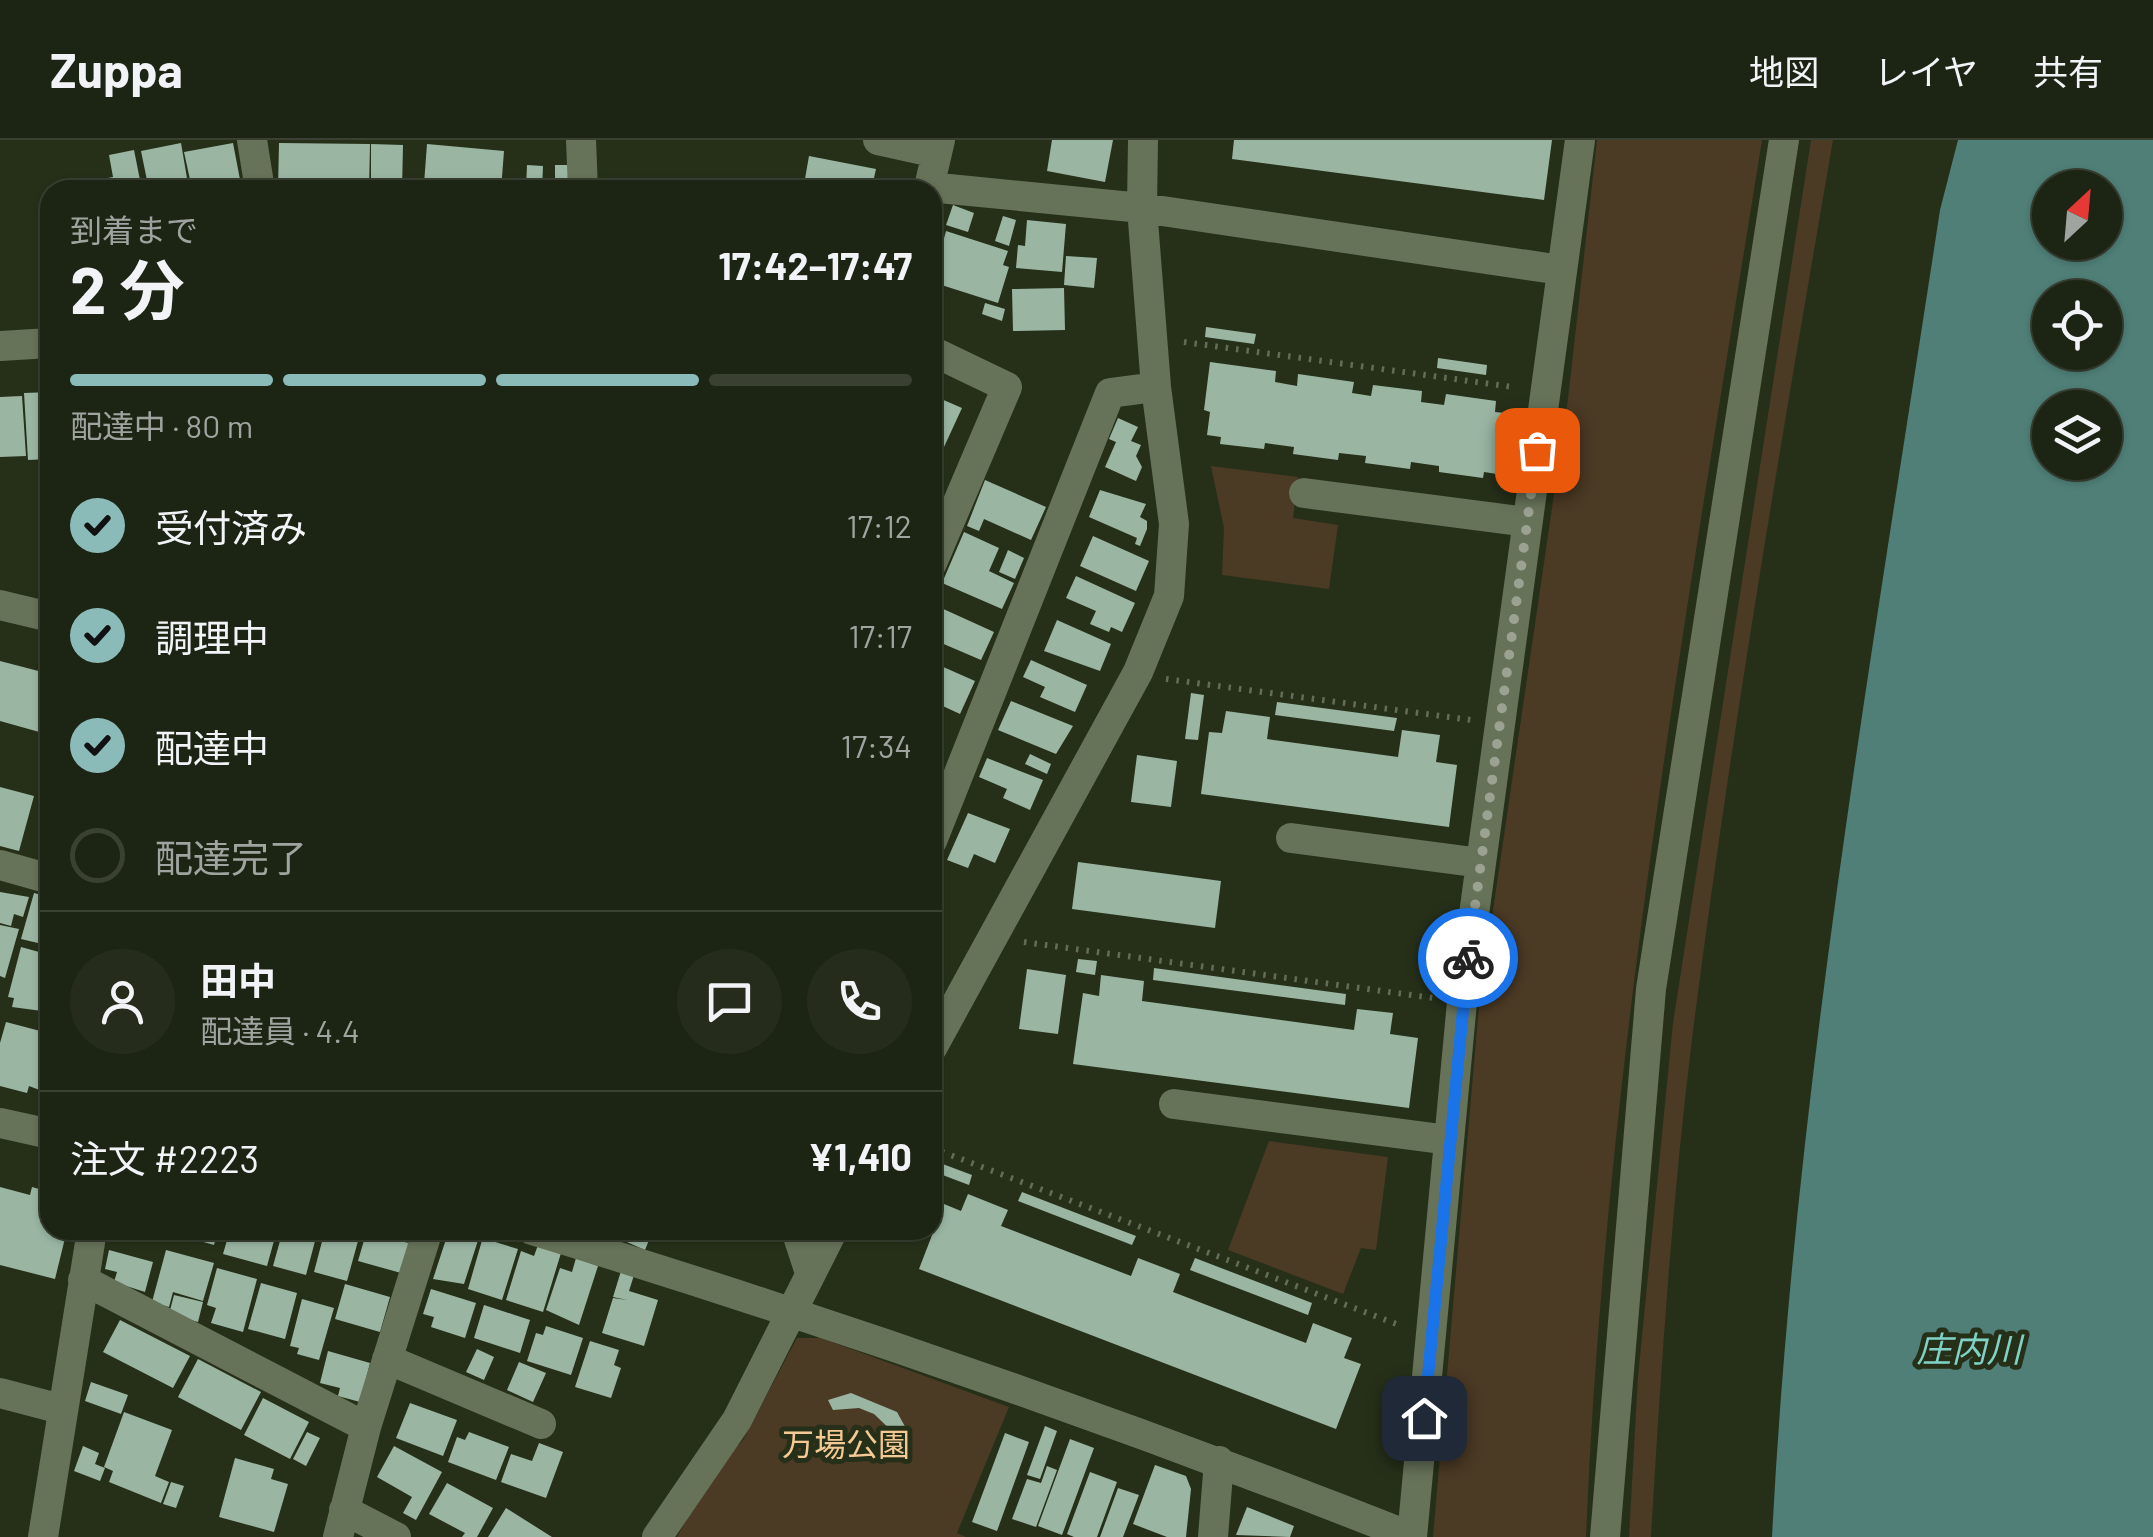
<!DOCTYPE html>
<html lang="ja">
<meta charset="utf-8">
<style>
body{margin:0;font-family:Barlow,"Noto Sans JP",sans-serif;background:#252c1c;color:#f1f3f6;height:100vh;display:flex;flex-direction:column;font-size:38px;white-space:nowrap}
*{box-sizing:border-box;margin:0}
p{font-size:32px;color:#a0a4a0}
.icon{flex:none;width:55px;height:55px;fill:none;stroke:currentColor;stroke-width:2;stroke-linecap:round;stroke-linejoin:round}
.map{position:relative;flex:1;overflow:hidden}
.details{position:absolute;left:40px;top:40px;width:902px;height:1060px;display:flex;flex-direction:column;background:#1c2413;border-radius:30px;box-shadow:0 2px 8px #0004,0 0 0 2px #3a4133}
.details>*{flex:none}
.needle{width:65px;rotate:26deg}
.buttons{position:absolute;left:2032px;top:30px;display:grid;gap:20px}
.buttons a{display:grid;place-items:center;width:90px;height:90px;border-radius:50%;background:#1c2413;box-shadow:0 2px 8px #0004,0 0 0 2px #3a4133;font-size:50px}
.pin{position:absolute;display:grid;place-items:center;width:85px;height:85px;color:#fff;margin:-42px;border-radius:20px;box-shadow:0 5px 15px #0006}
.courier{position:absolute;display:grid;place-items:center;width:100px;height:100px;margin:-50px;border:8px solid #1a73e8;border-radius:50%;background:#fff;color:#222;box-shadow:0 2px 12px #0007}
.headline em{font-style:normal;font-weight:700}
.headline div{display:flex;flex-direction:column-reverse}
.headline{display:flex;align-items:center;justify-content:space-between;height:170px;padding:0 30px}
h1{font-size:65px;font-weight:700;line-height:75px}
.bar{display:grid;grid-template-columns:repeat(4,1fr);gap:15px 10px;align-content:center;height:120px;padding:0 30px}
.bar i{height:12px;border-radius:8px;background:#3a4133}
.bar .active{background:#8bbbb9}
.bar p{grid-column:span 4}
.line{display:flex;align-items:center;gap:25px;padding:0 30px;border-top:2px solid #3a4133}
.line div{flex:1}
.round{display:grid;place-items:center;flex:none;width:105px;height:105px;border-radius:52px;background:#252c1c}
ol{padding:0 30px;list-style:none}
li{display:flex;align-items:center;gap:30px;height:110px}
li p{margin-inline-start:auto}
li .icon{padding:10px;border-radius:50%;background:#8bbbb9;color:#111;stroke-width:4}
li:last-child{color:#a0a4a0}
li i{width:55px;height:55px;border:5px solid #3a4133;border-radius:50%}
header{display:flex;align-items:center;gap:60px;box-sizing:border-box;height:140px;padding:0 50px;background:#1c2413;border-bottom:2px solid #3a4133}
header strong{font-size:48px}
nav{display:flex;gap:55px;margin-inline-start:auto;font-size:35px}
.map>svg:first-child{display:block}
.green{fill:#4b3a24}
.water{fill:#4f7f77;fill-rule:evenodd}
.building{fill:#9ab6a3}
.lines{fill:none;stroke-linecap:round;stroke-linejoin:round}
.path{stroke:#636c58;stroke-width:6;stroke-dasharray:2.5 8;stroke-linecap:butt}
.minor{stroke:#677359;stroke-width:30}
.done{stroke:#9ba291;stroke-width:10;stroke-dasharray:0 18}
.route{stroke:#1a73e8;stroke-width:12}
.labels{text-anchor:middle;stroke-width:10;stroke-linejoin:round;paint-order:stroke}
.park-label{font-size:32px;fill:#f4c994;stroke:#263019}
.water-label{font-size:35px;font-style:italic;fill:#7fd2c5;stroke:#263019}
</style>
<header>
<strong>Zuppa</strong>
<nav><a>地図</a><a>レイヤ</a><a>共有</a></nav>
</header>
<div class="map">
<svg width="2153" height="1397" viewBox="0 0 2153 1397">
<rect width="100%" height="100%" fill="#263019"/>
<path class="green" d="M1597,0h165c-74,463 -157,927 -176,1397h-153l46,-531 89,-607z
M1811,0h22c-51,296 -102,593 -140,891 -21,168 -32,337 -42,506h-22l9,-160 35,-354z
M1211,326l87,11 -5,41 45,7 -9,64 -107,-14 2,-47z
M1269,1001l119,16 -12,93 -15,-2 -18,46 -115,-44z
M797,1198h24l188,69 -52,126 9,4h-289l35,-63 31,-34z"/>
<path class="water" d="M1958,0h195v1397h-381c23,-446 101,-886 168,-1327zM2050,48h55v54h-55zM2050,158h55v54h-55zM2050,268h55v54h-55z"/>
<path class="building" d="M1052,0h61l-8,42 -58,-11z
M1234,0h318l-8,60 -312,-41z
M181,3l8,47h-40l-8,-39z
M233,3l9,47h-27l-1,-6 -22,5 -8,-37z
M279,3l91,1 -1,46h-91z
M371,4l32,1 -1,45h-31z
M427,4l77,7 -3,39 -77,-6z
M134,10l8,40h-37l-2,-11 10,-2 -4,-22z
M809,16l67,13 -2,9 27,5 -2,7h-96z
M527,25l16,1 -1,24h-16z
M555,25h13v25h-13z
M953,65l21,8 -6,19 -22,-7z
M1003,76l13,4 -7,26 -14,-5z
M1027,80l39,4 -4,48 -46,-4 2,-23 7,1z
M946,91l62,20 -5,14 6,2 -11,36 -66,-21z
M1066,116l31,2 -3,30 -30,-3z
M1064,148l1,42 -52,1 -1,-42z
M985,163l20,6 -3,12 -20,-7z
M1206,187l50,7 -2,10 -49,-7z
M1438,218l49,7 -1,10 -49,-7z
M1210,222l66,9 -1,11 22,4 1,-12 56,8 -2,11 19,3 2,-11 49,6 -1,11 23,3 2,-11 50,7 -1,11 10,1 -8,61 -13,-2 -1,6 -44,-6v-6l-28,-4 -1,7 -45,-6 1,-7 -27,-3 -1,7 -45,-6 1,-7 -29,-4 -1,6 -44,-5 1,-7 -14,-2 3,-23 -6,-2z
M50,252v67l-22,1 -4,-67z
M932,255l30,13 -30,65z
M22,256l4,60 -26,1v-60z
M1118,278l20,9 -7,14 10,4 -5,11 6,11 -6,14 -31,-14 11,-25 -7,-3z
M985,340l61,27 -15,33 -47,-21 -5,12 -12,-5z
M1100,350l46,14 -6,13 7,4v8l-7,17 -5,-2 2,-6 -48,-21z
M964,392l35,16 -10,23 25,12 -12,26 -60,-26z
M1093,396l56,25 -13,30 -56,-25z
M1008,410l16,8 -9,21 -16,-7z
M1076,436l59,27 -13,29 -11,-5 -2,5 -19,-8 6,-13 -30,-13z
M939,467l55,25 -13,28 -49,-21z
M1057,480l54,24 -11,27 -56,-20z
M1031,520l56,25 -12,27 -35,-15 5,-10 -22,-10z
M0,521l50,13v61l-50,-14z
M932,522l43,19 -15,33 -28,-13z
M1191,553l13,2 -6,45 -13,-1z
M1011,561l62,25 -17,28 -58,-24z
M1277,562l120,16 -3,13 -119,-16z
M1226,571l44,6 -3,22 131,18 4,-27 38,5 -4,27 21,3 -8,62 -248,-33 8,-62 13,1z
M1030,614l21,10 -4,10 -22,-10z
M1137,615l40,6 -6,46 -40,-5z
M987,618l56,22 -13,30 -27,-12 4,-9 -28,-12z
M0,647l34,9 -15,55 -19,-5z
M968,673l42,16 -15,34 -21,-9 -6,14 -21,-8z
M1078,722l143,19 -6,47 -143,-19z
M0,752l29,5 -6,20 -9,-3 -3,12 -11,-3z
M34,753l16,4 -12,46 -17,-4z
M0,785l19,4 -14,49 -5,-2z
M21,807l29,8v27l-8,29 -30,-4 2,-9 -6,-1z
M1078,819l19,2 -2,14 -19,-3z
M1154,828l192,26 -1,11 -192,-25z
M1027,829l39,6 -8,59 -39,-5z
M1101,835l43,6 -2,20 212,29 3,-21 36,4 -3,21 28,4 -9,70 -336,-44 10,-71 16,3z
M6,882l38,10 -4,14 6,2 4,-12v58l-21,-8 -2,7 -27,-7v-43z
M932,1020l40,15 -3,10 -37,-14z
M0,1047l30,8 2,-8 18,5v38h17l-12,49 -55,-14z
M1022,1052l114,44 -4,9 -114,-44z
M968,1054l40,16 -7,16 130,50 7,-18 42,16 -7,18 133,51 7,-20 39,15 -8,20 17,6 -25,65 -417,-160 25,-65 17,7z
M176,1090h42l-4,15 -39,-11z
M230,1090h47l-10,36 -44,-12z
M283,1090h35l-12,45 -33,-9z
M325,1090h36l-14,51 -33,-9z
M367,1090l36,3 -3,8 9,2 -8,30 -43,-12z
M449,1090l32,1 -17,53 -31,-5z
M485,1090l11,1 -4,10 26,8 -16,51 -34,-11z
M623,1090h30l-8,20 -25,-11z
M538,1105l23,8 -18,59 -37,-12 15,-49 13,5z
M109,1110l44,12 -8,30 -31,-10 3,-10 -12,-3z
M166,1110l48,13 -11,38 -30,-9 -4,15 -17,-5z
M576,1118l22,8 -19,59 -33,-15 14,-42 12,4z
M1195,1118l117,45 -4,12 -118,-45z
M217,1128l40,11 -14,53 -32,-9 5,-15 -9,-3z
M621,1131l13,4 -5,16 29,9 -14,46 -42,-13 11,-35 14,2 -14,-3z
M261,1143l36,10 -12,46 -37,-10z
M345,1144l45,13 -10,35 -45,-13z
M431,1149l45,14 -11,35 -34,-11 3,-10 -11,-3z
M174,1155l29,7 -5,20 -29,-8z
M302,1159l32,9 -15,52 -22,-6 2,-6 -9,-2z
M484,1165l46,15 -10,33 -46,-15z
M120,1180l70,36 -17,32 -70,-36z
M546,1186l37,12 -12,37 -44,-14 9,-28 7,2z
M590,1201l29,9 -5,15 7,3 -10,30 -36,-11z
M477,1209l17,8 -10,23 -18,-8z
M328,1211l42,12 -10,39 -22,-6 2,-8 -20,-5z
M198,1219l63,33 -20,38 -63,-33z
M519,1222l27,11 -13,29 -26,-12z
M91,1242l37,13 -7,19 -36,-13z
M851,1253l46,19 11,20 -12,3 -22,-21 -15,-6 -26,2 -5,-10z
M263,1258l46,24 -19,37 -46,-24z
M410,1263l47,17 -14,36 -47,-18z
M124,1272l48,18 -17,46 14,6 -8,21 -52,-21 4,-11 -9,-4z
M1045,1286l12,5 -17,48 -13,-4z
M307,1292l13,6 -14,28 -13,-7z
M469,1292l40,15 -13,33 -48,-18 9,-25 8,3z
M1005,1293l24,9 -32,89 -25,-9z
M1070,1299l24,9 -32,87 -24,-9z
M539,1303l24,9 -17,46 -45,-16 10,-28 21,7z
M83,1306l16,7 -4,11 10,4 -5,13 -26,-10z
M394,1306l48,26 -26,48 -13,-7 9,-16 -35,-20z
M235,1318l39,11 -3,10 17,5 -14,48 -55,-15z
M1155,1325l31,11 5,13 -5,48h-19l-34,-13z
M1047,1326l10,4 -21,57 -24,-8 15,-40 14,4z
M1090,1332l27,10 -20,55h-23l-7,-3z
M171,1342l13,4 -8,22 -13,-4z
M447,1343l46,25 -16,29h-15l3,-4 -36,-19z
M1118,1348l21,7 -16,42h-23z
M1247,1367l47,19 -4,11 -54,-2z
M506,1368l46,29h-64z"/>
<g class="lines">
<path class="path" d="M1184,202l329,45
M1166,539l305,41
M1024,802l409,56
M932,1008l467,177"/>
<path class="minor" d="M252,0l8,50
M581,0l2,50
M878,0l59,13
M940,0l-11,47 213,21 419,62
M0,206l50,-3
M932,211l75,36 -75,176
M1304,353l223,29
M0,465l50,12
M1291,698l190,25
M932,701l178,-448 46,-6
M0,725l50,14
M932,908l206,-376 31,-76 5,-72 -18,-137 -14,-179 1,-68
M1174,964l275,36
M0,983l50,11
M532,1090c298,91 591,193 880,307l50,-535 118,-862
M796,1090l14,43
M83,1140l283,147
M387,1219l154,65
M0,1253l61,16
M344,1370l52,27
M43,1397l49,-307
M338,1397l28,-110 62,-197
M657,1397l80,-117 96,-190
M1213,1397l6,-76
M1605,1397l46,-548 133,-849"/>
</g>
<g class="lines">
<path class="done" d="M1468,818l69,-508"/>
<path class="route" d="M1424,1278l44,-460"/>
</g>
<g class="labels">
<g class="park-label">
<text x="846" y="1316">万場公園</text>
</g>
<g class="water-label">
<text x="1969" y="1222">庄内川</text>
</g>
</g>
</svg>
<div class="buttons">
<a><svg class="needle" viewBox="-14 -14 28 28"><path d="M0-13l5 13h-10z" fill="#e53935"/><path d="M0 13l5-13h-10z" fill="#a0a4a0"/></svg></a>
<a><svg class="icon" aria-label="locate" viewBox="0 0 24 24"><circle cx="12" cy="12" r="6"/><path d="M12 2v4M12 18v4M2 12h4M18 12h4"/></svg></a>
<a><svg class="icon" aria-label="layers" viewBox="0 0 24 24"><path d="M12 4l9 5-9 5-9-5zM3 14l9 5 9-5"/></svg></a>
</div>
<div class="pin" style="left:1537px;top:310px;background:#ea580c"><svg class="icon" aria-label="bag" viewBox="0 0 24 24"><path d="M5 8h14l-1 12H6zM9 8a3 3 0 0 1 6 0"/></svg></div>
<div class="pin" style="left:1424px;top:1278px;background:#1f2937"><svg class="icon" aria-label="home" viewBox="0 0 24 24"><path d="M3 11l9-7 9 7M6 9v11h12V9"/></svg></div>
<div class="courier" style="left:1468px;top:818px"><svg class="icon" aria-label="bike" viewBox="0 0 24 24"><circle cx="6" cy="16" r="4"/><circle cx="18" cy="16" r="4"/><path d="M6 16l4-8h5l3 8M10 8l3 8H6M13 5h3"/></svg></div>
<section class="details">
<div class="headline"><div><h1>2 分</h1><p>到着まで</p></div><em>17:42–17:47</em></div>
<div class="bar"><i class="active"></i><i class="active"></i><i class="active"></i><i></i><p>配達中 · 80 m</p></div>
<ol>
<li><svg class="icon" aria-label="check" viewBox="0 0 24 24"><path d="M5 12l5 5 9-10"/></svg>受付済み<p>17:12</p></li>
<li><svg class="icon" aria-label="check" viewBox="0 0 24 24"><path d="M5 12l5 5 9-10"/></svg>調理中<p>17:17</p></li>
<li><svg class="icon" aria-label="check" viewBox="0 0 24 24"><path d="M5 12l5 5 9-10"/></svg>配達中<p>17:34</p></li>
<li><i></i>配達完了</li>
</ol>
<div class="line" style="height:180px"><a class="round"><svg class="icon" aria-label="person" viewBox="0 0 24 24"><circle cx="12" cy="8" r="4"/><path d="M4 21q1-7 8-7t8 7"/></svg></a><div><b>田中</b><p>配達員 · 4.4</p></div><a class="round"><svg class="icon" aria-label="chat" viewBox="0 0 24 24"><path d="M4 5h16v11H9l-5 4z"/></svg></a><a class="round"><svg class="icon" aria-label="phone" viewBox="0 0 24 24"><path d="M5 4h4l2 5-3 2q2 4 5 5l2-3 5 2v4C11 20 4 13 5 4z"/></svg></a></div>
<div class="line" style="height:130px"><div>注文 #2223</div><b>¥1,410</b></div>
</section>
</div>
